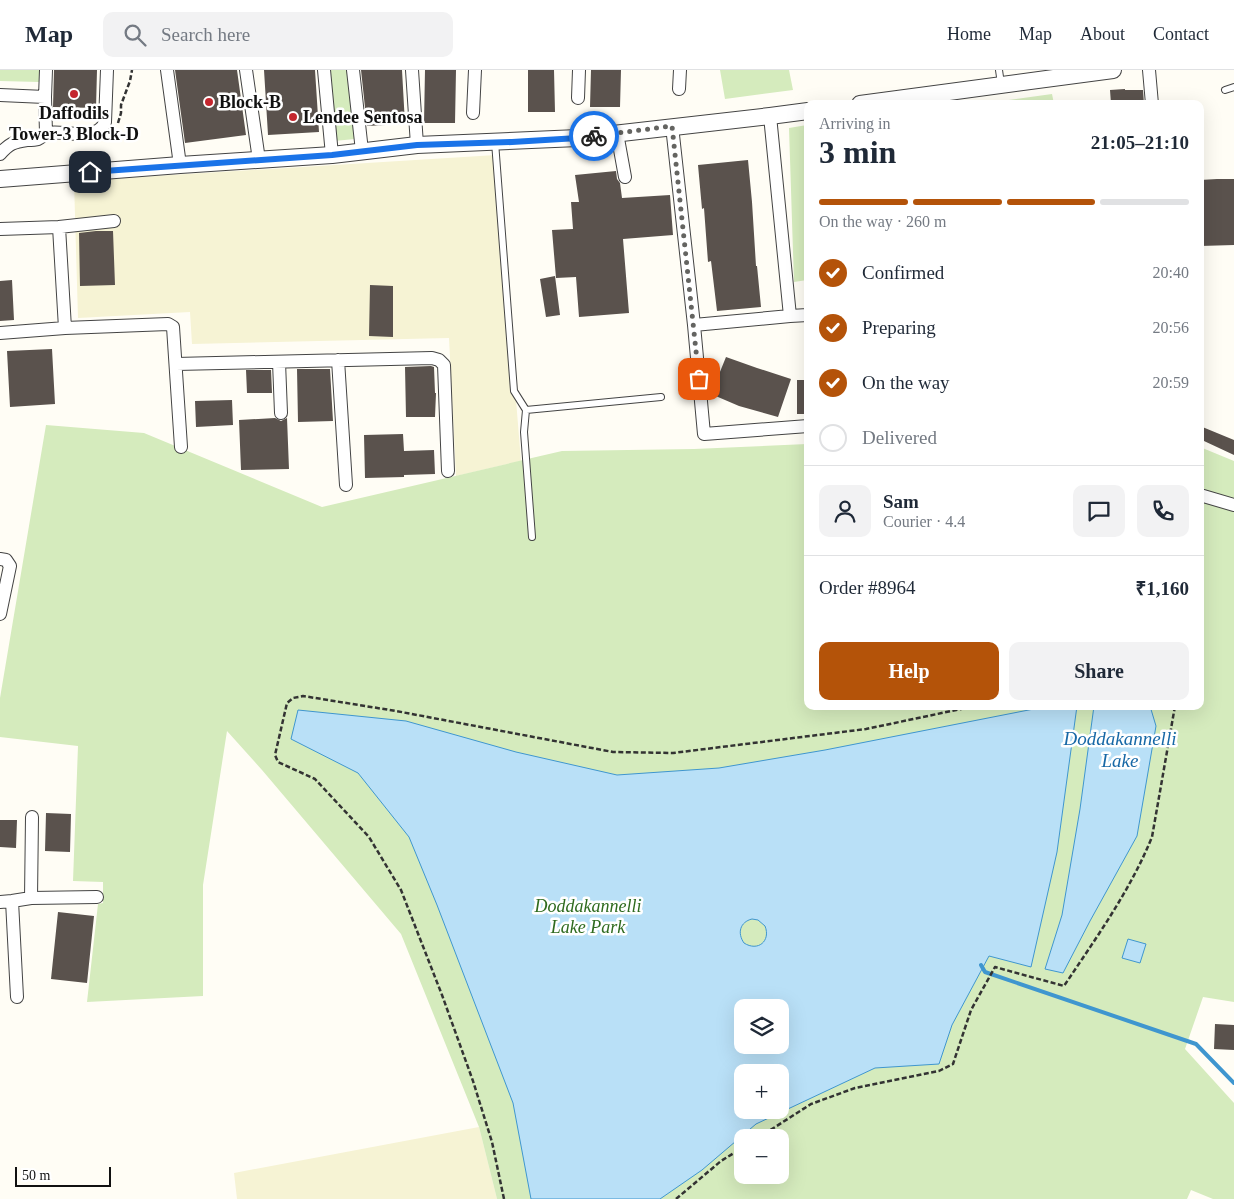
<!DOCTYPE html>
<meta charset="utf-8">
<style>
body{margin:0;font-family:"Times New Roman",serif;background:#f2f2f3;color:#1f2937;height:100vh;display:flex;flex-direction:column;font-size:19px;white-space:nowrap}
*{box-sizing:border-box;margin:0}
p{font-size:16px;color:#747a83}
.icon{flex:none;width:28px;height:28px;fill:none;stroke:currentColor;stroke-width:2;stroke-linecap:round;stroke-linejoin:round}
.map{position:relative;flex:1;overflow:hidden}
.panel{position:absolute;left:804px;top:30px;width:400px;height:610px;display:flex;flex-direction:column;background:#fff;border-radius:10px;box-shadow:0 5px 20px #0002}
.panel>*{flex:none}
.fabs{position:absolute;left:734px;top:929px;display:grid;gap:10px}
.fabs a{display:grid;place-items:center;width:55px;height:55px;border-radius:10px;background:#fff;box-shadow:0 5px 20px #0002;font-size:25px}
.scale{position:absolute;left:15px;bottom:12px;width:96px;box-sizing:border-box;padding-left:5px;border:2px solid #111;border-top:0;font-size:14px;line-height:18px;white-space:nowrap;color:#111;-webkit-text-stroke:4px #fff;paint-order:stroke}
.pin{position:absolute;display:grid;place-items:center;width:42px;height:42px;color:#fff;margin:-21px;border-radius:10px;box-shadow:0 2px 8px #0006}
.courier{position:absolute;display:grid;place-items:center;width:50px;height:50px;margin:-25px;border:4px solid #1a73e8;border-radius:50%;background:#fff;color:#222;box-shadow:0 1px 6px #0007}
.overview em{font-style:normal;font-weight:800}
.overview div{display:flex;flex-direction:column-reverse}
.overview{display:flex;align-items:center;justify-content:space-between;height:85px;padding:0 15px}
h1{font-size:32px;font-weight:800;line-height:38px}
.bar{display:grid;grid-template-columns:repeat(4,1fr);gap:8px 5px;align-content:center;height:60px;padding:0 15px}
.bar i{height:6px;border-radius:4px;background:#e0e1e3}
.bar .on{background:#b45309}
.bar p{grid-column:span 4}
.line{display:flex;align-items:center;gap:12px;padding:0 15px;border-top:1px solid #e0e1e3}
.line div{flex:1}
.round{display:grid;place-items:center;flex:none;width:52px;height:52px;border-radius:10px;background:#f2f2f3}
ol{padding:0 15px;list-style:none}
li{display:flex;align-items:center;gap:15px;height:55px}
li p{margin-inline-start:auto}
li .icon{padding:5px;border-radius:50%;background:#b45309;color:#fff;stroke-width:4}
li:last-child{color:#747a83}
li i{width:28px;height:28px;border:2px solid #e0e1e3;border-radius:50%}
.button{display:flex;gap:10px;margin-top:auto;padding:10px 15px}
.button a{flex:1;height:58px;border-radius:10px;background:#b45309;color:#fff;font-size:20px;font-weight:800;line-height:58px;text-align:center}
.button a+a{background:#f2f2f3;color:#1f2937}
header{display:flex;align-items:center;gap:30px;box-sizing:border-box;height:70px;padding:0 25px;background:#fff;border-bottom:1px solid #e0e1e3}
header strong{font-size:24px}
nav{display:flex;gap:28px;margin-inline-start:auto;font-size:18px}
.search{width:350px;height:45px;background:#f2f2f3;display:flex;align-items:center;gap:12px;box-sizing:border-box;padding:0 18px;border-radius:10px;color:#747a83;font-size:19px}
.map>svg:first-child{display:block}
.farmland{fill:#f6f3d4}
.green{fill:#d5ebbd;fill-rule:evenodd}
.water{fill:#b9e0f7;stroke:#3f96cf;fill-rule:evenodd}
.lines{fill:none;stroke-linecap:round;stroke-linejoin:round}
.stream{stroke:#3f96cf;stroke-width:4}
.building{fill:#5a524d}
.service-casing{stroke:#444;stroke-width:8}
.minor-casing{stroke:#444;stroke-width:14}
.tertiary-casing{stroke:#444;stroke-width:18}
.path{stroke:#333;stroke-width:2.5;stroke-dasharray:5 2.5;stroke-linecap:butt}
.service{stroke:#fff;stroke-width:6}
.minor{stroke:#fff;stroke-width:12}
.tertiary{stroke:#fff;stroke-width:16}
.done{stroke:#646461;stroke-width:5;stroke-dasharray:0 9}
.route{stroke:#1a73e8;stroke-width:6}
.poi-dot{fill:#c4262e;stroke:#fff;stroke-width:2}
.labels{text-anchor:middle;stroke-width:5;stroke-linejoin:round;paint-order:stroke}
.poi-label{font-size:18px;font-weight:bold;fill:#111;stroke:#fff;text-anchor:start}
.park-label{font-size:18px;font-style:italic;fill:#2f6b1f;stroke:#fff}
.water-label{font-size:19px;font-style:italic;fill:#1768a6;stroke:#fff}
</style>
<header>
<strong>Map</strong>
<div class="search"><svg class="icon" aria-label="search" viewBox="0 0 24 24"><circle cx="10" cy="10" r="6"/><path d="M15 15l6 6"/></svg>Search here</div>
<nav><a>Home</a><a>Map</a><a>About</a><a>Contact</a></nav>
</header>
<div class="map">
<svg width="1234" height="1129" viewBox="0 0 1234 1129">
<rect width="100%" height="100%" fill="#fffdf5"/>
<path class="farmland" d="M496,85l25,306 -65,15 -7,-138 -257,6 -2,-32 -112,6 -4,-137z
M479,1057l18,72h-260l-3,-26z"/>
<path class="green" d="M0,0h39v12l-39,-1z
M327,0h20l8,69 -21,2z
M720,0h69l4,20 -68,9z
M1052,24l2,10h-75z
M807,55v155l-13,2 -5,-154z
M46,355l98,8 178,74 240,-56 132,-2 113,-5 1,262h392v-259l34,14v541l-31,-5 -18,52 49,54v96h-21l-22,-9 -4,9h-690l-18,-72 -78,-193 -139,-164 -35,-39 -24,154v111l-116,6 11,-98 5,-1v-21l-30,-1 5,-135 -78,-9v-39zM742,938h38v37h-38zM742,1002h38v38h-38zM742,1068h38v37h-38z"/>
<path class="water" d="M1049,636h28l-20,146 -26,115 -42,-11 -37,69 -13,39 -64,4 -119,56 -54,46 -42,29h-129l-18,-96 -76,-198 -28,-68 -51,-64 -67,-34 7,-29 108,11 110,31 101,23 102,-7 106,-18zM752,849l6,1 7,6c6,15 -7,26 -21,17 -7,-10 -4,-21 8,-24zM742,938h38v37h-38zM742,1002h38v38h-38z
M1094,636h56l6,20 -19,110 -47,85 -27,52 -18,-4 17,-54 18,-106z
M1128,869l18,5 -6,19 -18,-5z"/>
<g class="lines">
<path class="stream" d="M981,895l4,7 211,72 38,39"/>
</g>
<path class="building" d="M54,0h43l-1,38 -43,-1z
M175,0h62l9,65 -61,8z
M264,0h51l4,62 -51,3z
M361,0h41l3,54 -38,2z
M425,0h31l-1,53h-31z
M528,0h26l1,42h-27z
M591,0h30l-1,37h-30z
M1125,19v1h18l1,14h-33l-1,-14z
M748,90l4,42 4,64h1l4,41 -44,4 -6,-50 -3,1 -4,-54 -2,1 -4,-44z
M616,101l1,8 3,4 2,15 48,-3 3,40 -50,4 6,74 -50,4 -3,-40 -20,1 -4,-48 21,-1 -2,-27h8l-4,-27z
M1217,109h17v66l-34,1v-66z
M96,161h17l2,54 -35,1 -1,-53z
M555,206l5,39 -14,2 -6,-38z
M12,210l2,40 -14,1v-40z
M370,215l23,1v51l-24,-1z
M52,279l3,55 -45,3 -3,-56z
M726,287l31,11 34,11 -13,38 -39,-11 -28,-12z
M431,296l3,1 1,26h1l-1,24h-29l-1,-50z
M297,299h33l3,52 -35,1z
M246,300h25l1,23h-25z
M797,310h11v34h-11z
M232,330l1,25 -37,2 -1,-26z
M275,348l6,3 6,-3 2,51 -48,1 -2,-50z
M1200,356l34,14v15l-30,-14h-4z
M403,364l1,17 30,-1 1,24 -31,1v2l-39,1 -1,-43z
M46,743l25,1 -1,38 -25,-1z
M0,750h17l-1,28 -16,-1z
M58,842l36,4 -7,67 -36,-4z
M1215,954l19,1v25l-20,-1z"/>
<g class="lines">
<g class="service-casing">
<path id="service" d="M999,0l2,14
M1225,20l9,-3
M495,72l19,249 12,19 135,-13
M526,340l-2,22 8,105"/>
</g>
<g class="minor-casing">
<path id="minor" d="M167,0l13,95
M246,0l13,90
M324,0l8,85
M353,0l9,81
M412,0l5,75
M1149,0l3,34
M679,19l1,-19
M0,25l45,2
M578,28l1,-28
M473,43l2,-43
M770,46l20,200 18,-1
M672,56l22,199 10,109 104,-8
M46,63l-1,-36 1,-27
M617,63l8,44
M0,84c9,-10 13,-12 27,-14 4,0 8,0 11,-1 4,-2 6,-5 10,-6 16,-3 50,9 57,-11l2,-52
M59,157l55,-6
M0,159l59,-2 6,101
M694,255l96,-9
M0,263l65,-5 103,-4 5,3 8,120
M338,290l8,125
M279,292l2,51
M176,294l256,-6 7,2 5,5 4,106
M1200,425l34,10
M0,489l6,1 4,6 -10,48
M31,828l1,-81
M12,831l5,96
M0,832l12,-1 19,-3 66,-1"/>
</g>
<g class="tertiary-casing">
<path id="tertiary" d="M860,34l253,-34
M0,109l180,-14 152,-10 85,-10 161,-7 192,-22 38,-5"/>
</g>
<path class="path" d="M118,53l3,-10v-8l9,-24 2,-11
M758,1068l53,-34 44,-16 84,-17 14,-7 18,-54 24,-43 69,19c32,-48 66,-95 88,-149l23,-131
M504,1129l-12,-57 -19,-61 -31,-86 -41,-105 -32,-53 -54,-58 -37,-17 -3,-7 12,-52 6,-5 10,-2 93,15 217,41 60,1 193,-24 109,-23
M676,1129l45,-38 21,-13"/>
<use href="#service" class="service"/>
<use href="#minor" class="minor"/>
<use href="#tertiary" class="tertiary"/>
</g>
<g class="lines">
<path class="done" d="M594,66l78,-10 27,253"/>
<path class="route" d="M90,102l242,-17 85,-10 95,-3 66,-4 16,-2"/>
</g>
<g class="poi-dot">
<circle cx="74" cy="24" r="5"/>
<circle cx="209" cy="32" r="5"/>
<circle cx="293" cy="47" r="5"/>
</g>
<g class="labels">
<g class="poi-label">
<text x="219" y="38">Block-B</text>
<text x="74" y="49" text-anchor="middle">Daffodils<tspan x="74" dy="21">Tower-3 Block-D</tspan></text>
<text x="303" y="53">Lendee Sentosa</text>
</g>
<g class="park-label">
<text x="588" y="842">Doddakannelli<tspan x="588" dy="21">Lake Park</tspan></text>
</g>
<g class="water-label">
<text x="1120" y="675">Doddakannelli<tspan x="1120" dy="22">Lake</tspan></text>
</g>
</g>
</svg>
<div class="fabs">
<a><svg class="icon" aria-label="layers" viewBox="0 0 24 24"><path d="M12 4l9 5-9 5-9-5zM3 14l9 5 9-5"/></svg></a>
<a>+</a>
<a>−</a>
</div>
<div class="scale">50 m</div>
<div class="pin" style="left:699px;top:309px;background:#ea580c"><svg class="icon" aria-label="bag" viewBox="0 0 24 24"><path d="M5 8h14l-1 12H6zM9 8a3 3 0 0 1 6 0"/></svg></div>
<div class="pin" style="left:90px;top:102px;background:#1f2937"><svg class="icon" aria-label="home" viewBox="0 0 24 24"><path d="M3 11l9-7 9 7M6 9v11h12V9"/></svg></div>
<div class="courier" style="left:594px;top:66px"><svg class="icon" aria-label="bike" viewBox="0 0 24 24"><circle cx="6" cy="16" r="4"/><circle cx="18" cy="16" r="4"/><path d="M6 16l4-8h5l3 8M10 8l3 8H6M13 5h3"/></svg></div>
<section class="panel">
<div class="overview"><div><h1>3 min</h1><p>Arriving in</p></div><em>21:05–21:10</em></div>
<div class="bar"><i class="on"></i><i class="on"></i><i class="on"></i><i></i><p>On the way · 260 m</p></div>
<ol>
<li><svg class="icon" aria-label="check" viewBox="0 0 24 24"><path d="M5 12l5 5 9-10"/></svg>Confirmed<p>20:40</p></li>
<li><svg class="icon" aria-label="check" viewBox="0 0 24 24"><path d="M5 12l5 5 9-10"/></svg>Preparing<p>20:56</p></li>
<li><svg class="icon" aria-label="check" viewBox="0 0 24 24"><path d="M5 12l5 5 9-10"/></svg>On the way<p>20:59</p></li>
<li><i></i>Delivered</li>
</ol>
<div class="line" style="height:90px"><a class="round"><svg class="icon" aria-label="person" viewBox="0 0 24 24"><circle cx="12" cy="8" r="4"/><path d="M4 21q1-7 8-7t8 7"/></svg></a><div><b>Sam</b><p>Courier · 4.4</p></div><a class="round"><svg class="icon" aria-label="chat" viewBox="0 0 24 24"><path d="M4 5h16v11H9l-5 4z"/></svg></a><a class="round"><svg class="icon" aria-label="phone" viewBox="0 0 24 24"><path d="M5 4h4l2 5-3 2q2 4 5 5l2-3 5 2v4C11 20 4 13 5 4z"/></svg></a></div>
<div class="line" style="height:65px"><div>Order #8964</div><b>₹1,160</b></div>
<div class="button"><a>Help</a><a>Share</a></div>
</section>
</div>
